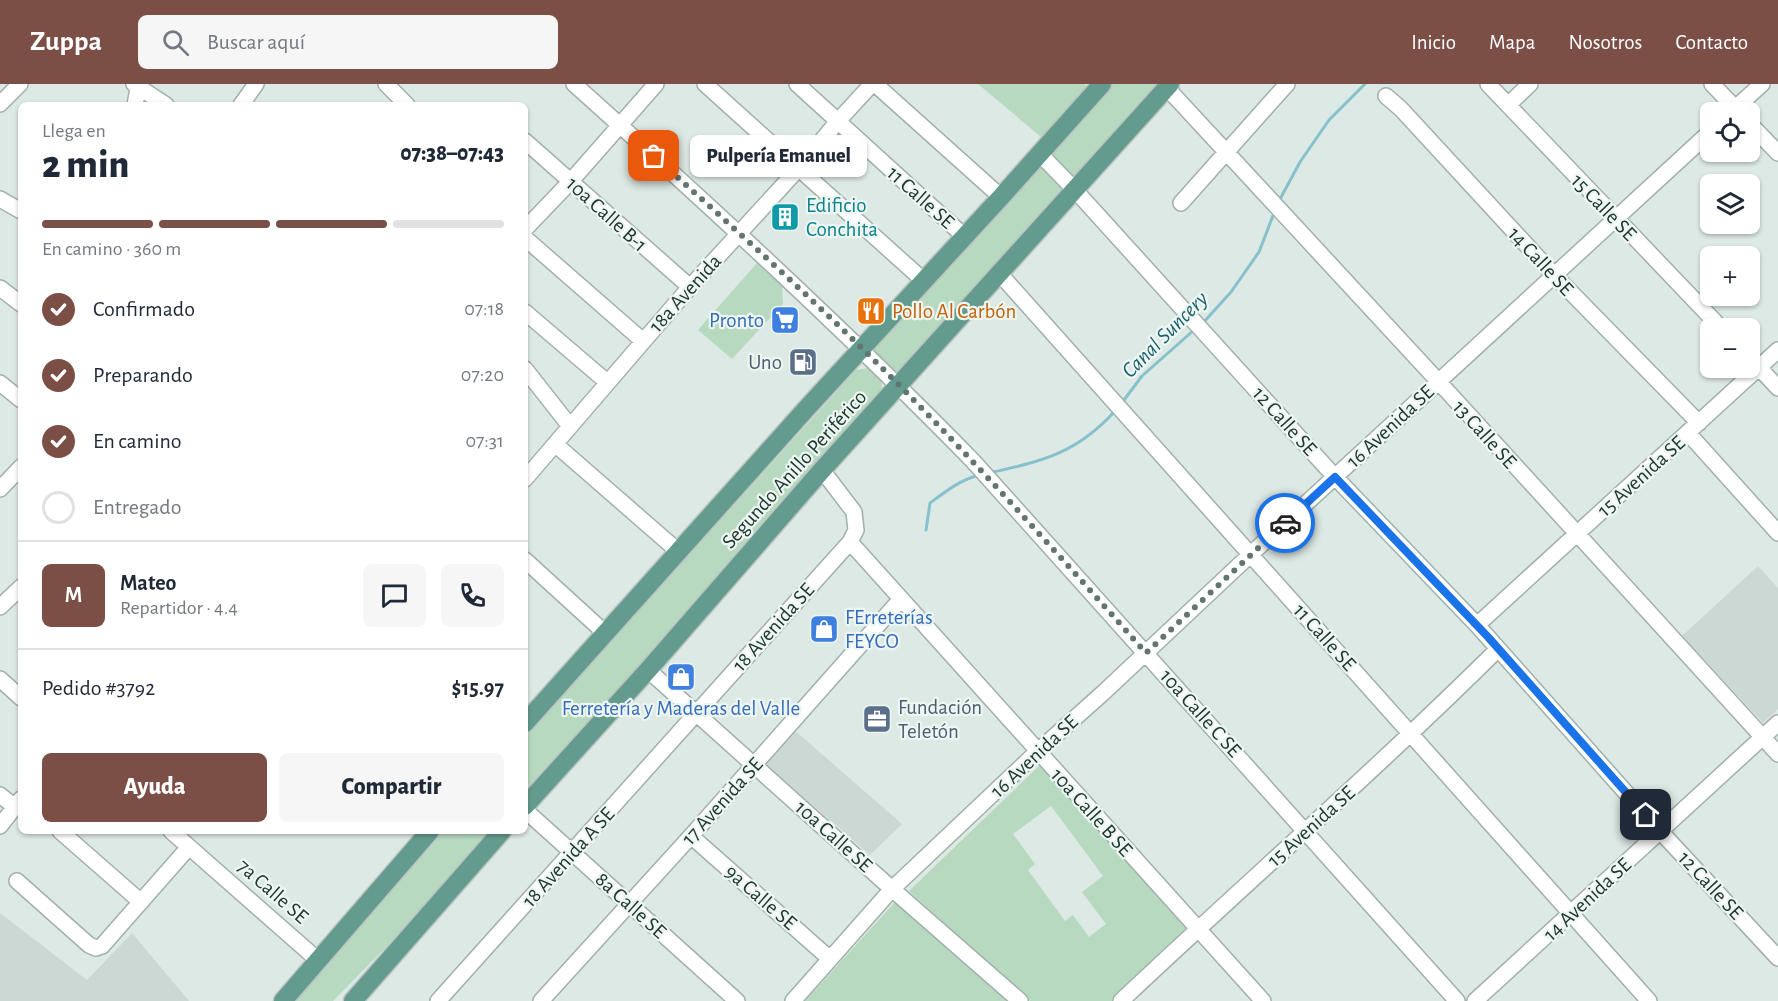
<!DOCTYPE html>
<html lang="es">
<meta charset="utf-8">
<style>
body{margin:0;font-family:"Alegreya Sans",sans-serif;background:#f6f6f7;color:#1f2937;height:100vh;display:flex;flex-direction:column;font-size:22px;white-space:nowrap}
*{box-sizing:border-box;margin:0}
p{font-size:20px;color:#747a83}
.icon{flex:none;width:33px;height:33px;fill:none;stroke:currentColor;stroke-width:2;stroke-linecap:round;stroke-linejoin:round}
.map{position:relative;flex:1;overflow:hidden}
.side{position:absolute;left:18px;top:18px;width:510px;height:732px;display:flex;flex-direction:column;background:#fff;border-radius:9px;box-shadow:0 2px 4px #0004}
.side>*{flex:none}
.fabs{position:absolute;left:1700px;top:18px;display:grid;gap:12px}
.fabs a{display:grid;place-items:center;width:60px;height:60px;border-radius:9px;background:#fff;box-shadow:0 2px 4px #0004;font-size:30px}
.pin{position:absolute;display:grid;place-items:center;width:51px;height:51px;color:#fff;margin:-26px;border-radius:12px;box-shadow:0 3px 9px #0006}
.courier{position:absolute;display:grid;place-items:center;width:60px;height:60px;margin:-30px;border:4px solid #1a73e8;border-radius:50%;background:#fff;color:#222;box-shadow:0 2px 8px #0007}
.bubble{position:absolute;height:42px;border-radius:9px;background:#fff;box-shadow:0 2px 4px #0004;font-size:20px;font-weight:800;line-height:42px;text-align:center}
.summary em{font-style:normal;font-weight:800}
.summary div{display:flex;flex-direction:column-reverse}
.summary{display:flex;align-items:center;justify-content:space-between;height:102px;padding:0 24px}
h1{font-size:39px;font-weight:800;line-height:45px}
.bar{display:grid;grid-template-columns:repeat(4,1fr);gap:9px 6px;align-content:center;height:72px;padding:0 24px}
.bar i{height:8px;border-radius:4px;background:#e0e1e3}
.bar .active{background:#7b4f46}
.bar p{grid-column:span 4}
.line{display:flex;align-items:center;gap:15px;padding:0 24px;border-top:2px solid #e0e1e3}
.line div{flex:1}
.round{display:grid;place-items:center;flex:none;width:63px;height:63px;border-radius:9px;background:#f6f6f7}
ol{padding:0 24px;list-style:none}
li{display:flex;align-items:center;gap:18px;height:66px}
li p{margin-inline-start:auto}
li .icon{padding:6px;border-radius:50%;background:#7b4f46;color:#fff;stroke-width:4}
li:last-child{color:#747a83}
li i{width:33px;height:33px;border:3px solid #e0e1e3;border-radius:50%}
.cta{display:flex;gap:12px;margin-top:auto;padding:12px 24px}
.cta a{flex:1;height:69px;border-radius:9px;background:#7b4f46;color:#fff;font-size:24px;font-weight:800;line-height:69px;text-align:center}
.cta a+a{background:#f6f6f7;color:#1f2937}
header{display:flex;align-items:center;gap:36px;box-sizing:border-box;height:84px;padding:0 30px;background:#7b4f46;color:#fff}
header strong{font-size:28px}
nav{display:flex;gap:33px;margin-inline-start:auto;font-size:21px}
.search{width:420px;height:54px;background:#f6f6f7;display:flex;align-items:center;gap:15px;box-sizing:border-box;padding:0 21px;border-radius:9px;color:#747a83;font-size:22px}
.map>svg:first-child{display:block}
.built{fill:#ccd8d3}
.green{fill:#b6d9c0;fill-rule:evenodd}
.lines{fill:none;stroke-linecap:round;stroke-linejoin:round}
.stream{stroke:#86c1cc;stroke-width:3}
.minor-casing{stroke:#a1b0ab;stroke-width:18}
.major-casing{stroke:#bcc3c1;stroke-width:21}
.minor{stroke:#fff;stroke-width:15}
.major{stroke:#639c8e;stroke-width:18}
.done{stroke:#627570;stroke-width:6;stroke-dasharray:0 10.8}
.route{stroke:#1a73e8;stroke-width:8}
.labels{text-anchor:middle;stroke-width:4.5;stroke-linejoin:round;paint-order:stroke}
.street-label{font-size:21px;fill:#203731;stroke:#edf6f1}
.culture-label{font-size:21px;fill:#0d838f;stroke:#edf6f1;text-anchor:start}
.food-label{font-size:21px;fill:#c56008;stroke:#edf6f1;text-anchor:start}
.shop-label{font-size:21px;fill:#366cbe;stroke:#edf6f1;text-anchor:end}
.service-label{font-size:21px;fill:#4e5e75;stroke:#edf6f1;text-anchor:end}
.water-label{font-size:22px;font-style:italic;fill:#1d6170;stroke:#edf6f1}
</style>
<header>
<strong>Zuppa</strong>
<div class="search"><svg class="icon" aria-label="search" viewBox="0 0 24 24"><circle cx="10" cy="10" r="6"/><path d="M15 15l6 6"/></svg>Buscar aquí</div>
<nav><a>Inicio</a><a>Mapa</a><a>Nosotros</a><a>Contacto</a></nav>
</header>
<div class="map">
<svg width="1778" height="917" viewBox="0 0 1778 917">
<rect width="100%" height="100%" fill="#dde9e4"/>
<path class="built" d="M1758,482l20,22v121l-15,14 -81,-87z
M792,644l110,96 -32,31 -108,-94z
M0,829l87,67 45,-47 57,68h-189z"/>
<path class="green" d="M978,0h106l8,6 -45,52z
M1103,0h66l-93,104 -35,-34z
M1040,71l34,36 -171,190 -35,-33z
M757,179l25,23 1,18 -51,55 -34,-29z
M868,284l13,10 1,13 -348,393 -9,2v-49l331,-367z
M1040,681l148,165 -75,71h-83l-121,-110zM1051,722l52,70 -21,16 24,32 -17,13 -16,-22 -8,6 -37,-51 7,-6 -22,-30z
M438,747h62l-167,170h-45z
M895,818l112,99h-202z"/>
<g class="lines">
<path class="stream" d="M1279,117l21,-39 29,-42 36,-36
M1202,240l29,-32 28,-40 15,-39
M1121,320l21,-28 52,-46
M989,389c53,-12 87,-19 126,-62
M926,446l4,-27c15,-11 31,-24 50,-28"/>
<g class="minor-casing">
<path id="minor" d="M134,0l32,21
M386,0l21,21
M574,0c136,122 271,246 399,377l484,540
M705,0l219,197
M797,0l168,153
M875,0l126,113
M1488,0l233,244
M1712,0l27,28
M1167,4l271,293 340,373
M1386,12l15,13 154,167 144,147
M0,20l20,-20
M135,21l3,-17 3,-4
M241,21l15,-21
M1508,21l22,-21
M1731,28l31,-28
M1749,39l29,30
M525,57l165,146
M1040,70l35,36 260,287 142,148 183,206 118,127
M0,115l21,12
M1181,119l106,-119
M525,145l46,-48 85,-97
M525,154l118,103
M1000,190l649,727
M0,204l21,16
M525,228l82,70
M1749,273l29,31
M525,285l44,56
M0,299l21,17
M1688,349l90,100
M555,360l124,108
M525,395l165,-192 109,-119 39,-47 34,-37
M0,405l21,-22
M850,458l413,459
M525,476l80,73
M0,523l21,-20
M1477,541l301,-275
M648,586l244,219 128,112
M0,595l21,19
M0,711l15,12
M525,726l212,191
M0,742l21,-27
M60,747l81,71
M171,747l148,130
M691,752l139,123
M17,797l72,64 7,3 6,-2 87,-99
M438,917l412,-459 6,-12 -2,-18 -32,-42
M541,917l150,-165 210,-237
M793,917l99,-112 146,-138 65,-58 148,-139 459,-422
M1121,917c125,-118 255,-231 377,-352
M1475,917l303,-278"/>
</g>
<g class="major-casing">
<path id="major" d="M525,639l281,-314 195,-212 101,-113
M525,722l123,-136 174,-200 348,-386
M283,917l147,-170
M353,917l149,-170"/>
</g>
<use href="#minor" class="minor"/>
<use href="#major" class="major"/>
</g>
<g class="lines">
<path class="done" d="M654,72c83,75 167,150 246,230 85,86 166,177 246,267l139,-130"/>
<path class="route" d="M1285,439l50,-46 153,160 158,178"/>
</g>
<defs>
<g id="building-square" transform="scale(1.5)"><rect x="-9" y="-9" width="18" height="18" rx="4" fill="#0f9aa8" stroke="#edf6f1"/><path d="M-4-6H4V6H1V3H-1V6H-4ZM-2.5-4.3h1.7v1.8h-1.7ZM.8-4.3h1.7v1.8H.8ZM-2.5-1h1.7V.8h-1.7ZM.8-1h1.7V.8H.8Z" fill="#fff"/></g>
<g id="restaurant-square" transform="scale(1.5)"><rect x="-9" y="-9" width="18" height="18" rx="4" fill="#e8710a" stroke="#edf6f1"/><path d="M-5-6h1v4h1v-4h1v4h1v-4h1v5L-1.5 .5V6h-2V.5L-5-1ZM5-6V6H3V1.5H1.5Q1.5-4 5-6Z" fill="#fff"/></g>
<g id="supermarket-square" transform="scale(1.5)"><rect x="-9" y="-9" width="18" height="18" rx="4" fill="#3f7fe0" stroke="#edf6f1"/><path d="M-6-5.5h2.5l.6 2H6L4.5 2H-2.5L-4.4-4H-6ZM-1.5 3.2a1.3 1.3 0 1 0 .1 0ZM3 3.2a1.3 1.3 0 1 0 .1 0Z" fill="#fff"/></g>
<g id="fuel-square" transform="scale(1.5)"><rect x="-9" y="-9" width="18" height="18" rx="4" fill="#5c6f8a" stroke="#edf6f1"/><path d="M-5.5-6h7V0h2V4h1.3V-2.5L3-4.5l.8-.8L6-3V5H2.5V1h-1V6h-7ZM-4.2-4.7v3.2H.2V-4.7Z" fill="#fff"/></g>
<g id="shop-square" transform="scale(1.5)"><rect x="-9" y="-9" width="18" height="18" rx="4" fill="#3f7fe0" stroke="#edf6f1"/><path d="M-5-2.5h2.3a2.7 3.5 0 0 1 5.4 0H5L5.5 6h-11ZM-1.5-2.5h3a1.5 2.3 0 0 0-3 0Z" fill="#fff"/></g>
<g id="office-square" transform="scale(1.5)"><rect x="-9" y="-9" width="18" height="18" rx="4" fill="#5c6f8a" stroke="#edf6f1"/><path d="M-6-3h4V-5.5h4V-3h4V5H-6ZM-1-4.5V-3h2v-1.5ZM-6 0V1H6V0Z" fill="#fff"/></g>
</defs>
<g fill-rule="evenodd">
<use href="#building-square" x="785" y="133"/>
<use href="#restaurant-square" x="871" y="227"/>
<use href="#supermarket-square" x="785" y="236"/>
<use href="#fuel-square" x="803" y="278"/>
<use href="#shop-square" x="824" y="545"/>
<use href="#shop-square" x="681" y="593"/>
<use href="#office-square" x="877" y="635"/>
</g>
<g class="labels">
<g class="street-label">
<text transform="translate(921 113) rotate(42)" y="7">11 Calle SE</text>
<text transform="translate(1604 123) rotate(46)" y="7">15 Calle SE</text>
<text transform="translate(607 130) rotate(42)" y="7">10a Calle B-1</text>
<text transform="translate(1541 177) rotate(47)" y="7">14 Calle SE</text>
<text transform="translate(685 209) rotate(-48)" y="7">18a Avenida</text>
<text transform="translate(1285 337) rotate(48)" y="7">12 Calle SE</text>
<text transform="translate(1390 342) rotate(-43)" y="7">16 Avenida SE</text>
<text transform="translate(1485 350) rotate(48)" y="7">13 Calle SE</text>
<text transform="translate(794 385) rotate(-48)" y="7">Segundo Anillo Periférico</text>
<text transform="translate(1641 392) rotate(-42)" y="7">15 Avenida SE</text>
<text transform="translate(773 543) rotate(-48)" y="7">18 Avenida SE</text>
<text transform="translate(1325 553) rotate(48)" y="7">11 Calle SE</text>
<text transform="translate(1201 629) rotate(48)" y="7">10a Calle C SE</text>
<text transform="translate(1034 672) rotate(-43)" y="7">16 Avenida SE</text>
<text transform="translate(722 717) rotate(-48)" y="7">17 Avenida SE</text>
<text transform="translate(1092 728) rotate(48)" y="7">10a Calle B SE</text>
<text transform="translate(1311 742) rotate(-42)" y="7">15 Avenida SE</text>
<text transform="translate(834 752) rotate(42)" y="7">10a Calle SE</text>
<text transform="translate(568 773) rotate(-48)" y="7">18 Avenida A SE</text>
<text transform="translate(1711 801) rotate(47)" y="7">12 Calle SE</text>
<text transform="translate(273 807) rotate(41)" y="7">7a Calle SE</text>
<text transform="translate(761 813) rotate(41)" y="7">9a Calle SE</text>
<text transform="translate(1587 815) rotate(-43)" y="7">14 Avenida SE</text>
<text transform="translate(631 821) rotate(42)" y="7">8a Calle SE</text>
</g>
<g class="culture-label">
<text x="806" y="128">Edificio<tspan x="806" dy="24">Conchita</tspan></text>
</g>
<g class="food-label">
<text x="892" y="234">Pollo Al Carbón</text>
</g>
<g class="shop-label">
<text x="764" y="243">Pronto</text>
<text x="845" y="540" text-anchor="start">FErreterías<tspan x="845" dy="24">FEYCO</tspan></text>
<text x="681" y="631" text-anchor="middle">Ferretería y Maderas del Valle</text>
</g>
<g class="service-label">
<text x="782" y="285">Uno</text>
<text x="898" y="630" text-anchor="start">Fundación<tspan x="898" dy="24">Teletón</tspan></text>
</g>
<g class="water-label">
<text transform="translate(1164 250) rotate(-45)" y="8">Canal Suncery</text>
</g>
</g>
</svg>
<div class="fabs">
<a><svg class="icon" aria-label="locate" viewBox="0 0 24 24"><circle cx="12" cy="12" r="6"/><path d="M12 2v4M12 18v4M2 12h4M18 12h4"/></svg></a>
<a><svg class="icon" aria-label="layers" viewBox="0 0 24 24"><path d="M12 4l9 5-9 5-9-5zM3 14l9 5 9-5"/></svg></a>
<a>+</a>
<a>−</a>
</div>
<div class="pin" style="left:654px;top:72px;background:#ea580c"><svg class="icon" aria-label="bag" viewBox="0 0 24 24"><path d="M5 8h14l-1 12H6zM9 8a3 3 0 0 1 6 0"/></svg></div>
<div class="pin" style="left:1646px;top:731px;background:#1f2937"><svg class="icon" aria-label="home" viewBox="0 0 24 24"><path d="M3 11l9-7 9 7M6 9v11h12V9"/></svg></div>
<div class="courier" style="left:1285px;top:439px"><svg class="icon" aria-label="car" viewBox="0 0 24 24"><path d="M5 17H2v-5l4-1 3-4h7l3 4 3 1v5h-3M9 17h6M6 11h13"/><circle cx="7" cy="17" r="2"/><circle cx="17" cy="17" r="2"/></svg></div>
<div class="bubble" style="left:690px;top:51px;width:177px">Pulpería Emanuel</div>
<section class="side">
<div class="summary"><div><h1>2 min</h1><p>Llega en</p></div><em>07:38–07:43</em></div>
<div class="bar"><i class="active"></i><i class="active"></i><i class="active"></i><i></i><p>En camino · 360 m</p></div>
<ol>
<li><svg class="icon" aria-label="check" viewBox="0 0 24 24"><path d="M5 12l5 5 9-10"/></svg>Confirmado<p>07:18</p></li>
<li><svg class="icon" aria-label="check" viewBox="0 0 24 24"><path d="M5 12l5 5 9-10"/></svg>Preparando<p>07:20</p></li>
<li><svg class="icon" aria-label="check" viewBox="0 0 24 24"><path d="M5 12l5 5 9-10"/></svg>En camino<p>07:31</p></li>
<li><i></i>Entregado</li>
</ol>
<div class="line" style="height:108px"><b class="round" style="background:#7b4f46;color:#fff">M</b><div><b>Mateo</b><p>Repartidor · 4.4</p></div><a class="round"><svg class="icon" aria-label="chat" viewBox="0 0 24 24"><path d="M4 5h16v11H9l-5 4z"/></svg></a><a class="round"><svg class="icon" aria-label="phone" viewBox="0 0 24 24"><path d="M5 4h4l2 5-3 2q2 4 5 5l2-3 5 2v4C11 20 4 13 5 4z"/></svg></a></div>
<div class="line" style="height:78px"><div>Pedido #3792</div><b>$15.97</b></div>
<div class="cta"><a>Ayuda</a><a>Compartir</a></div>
</section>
</div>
